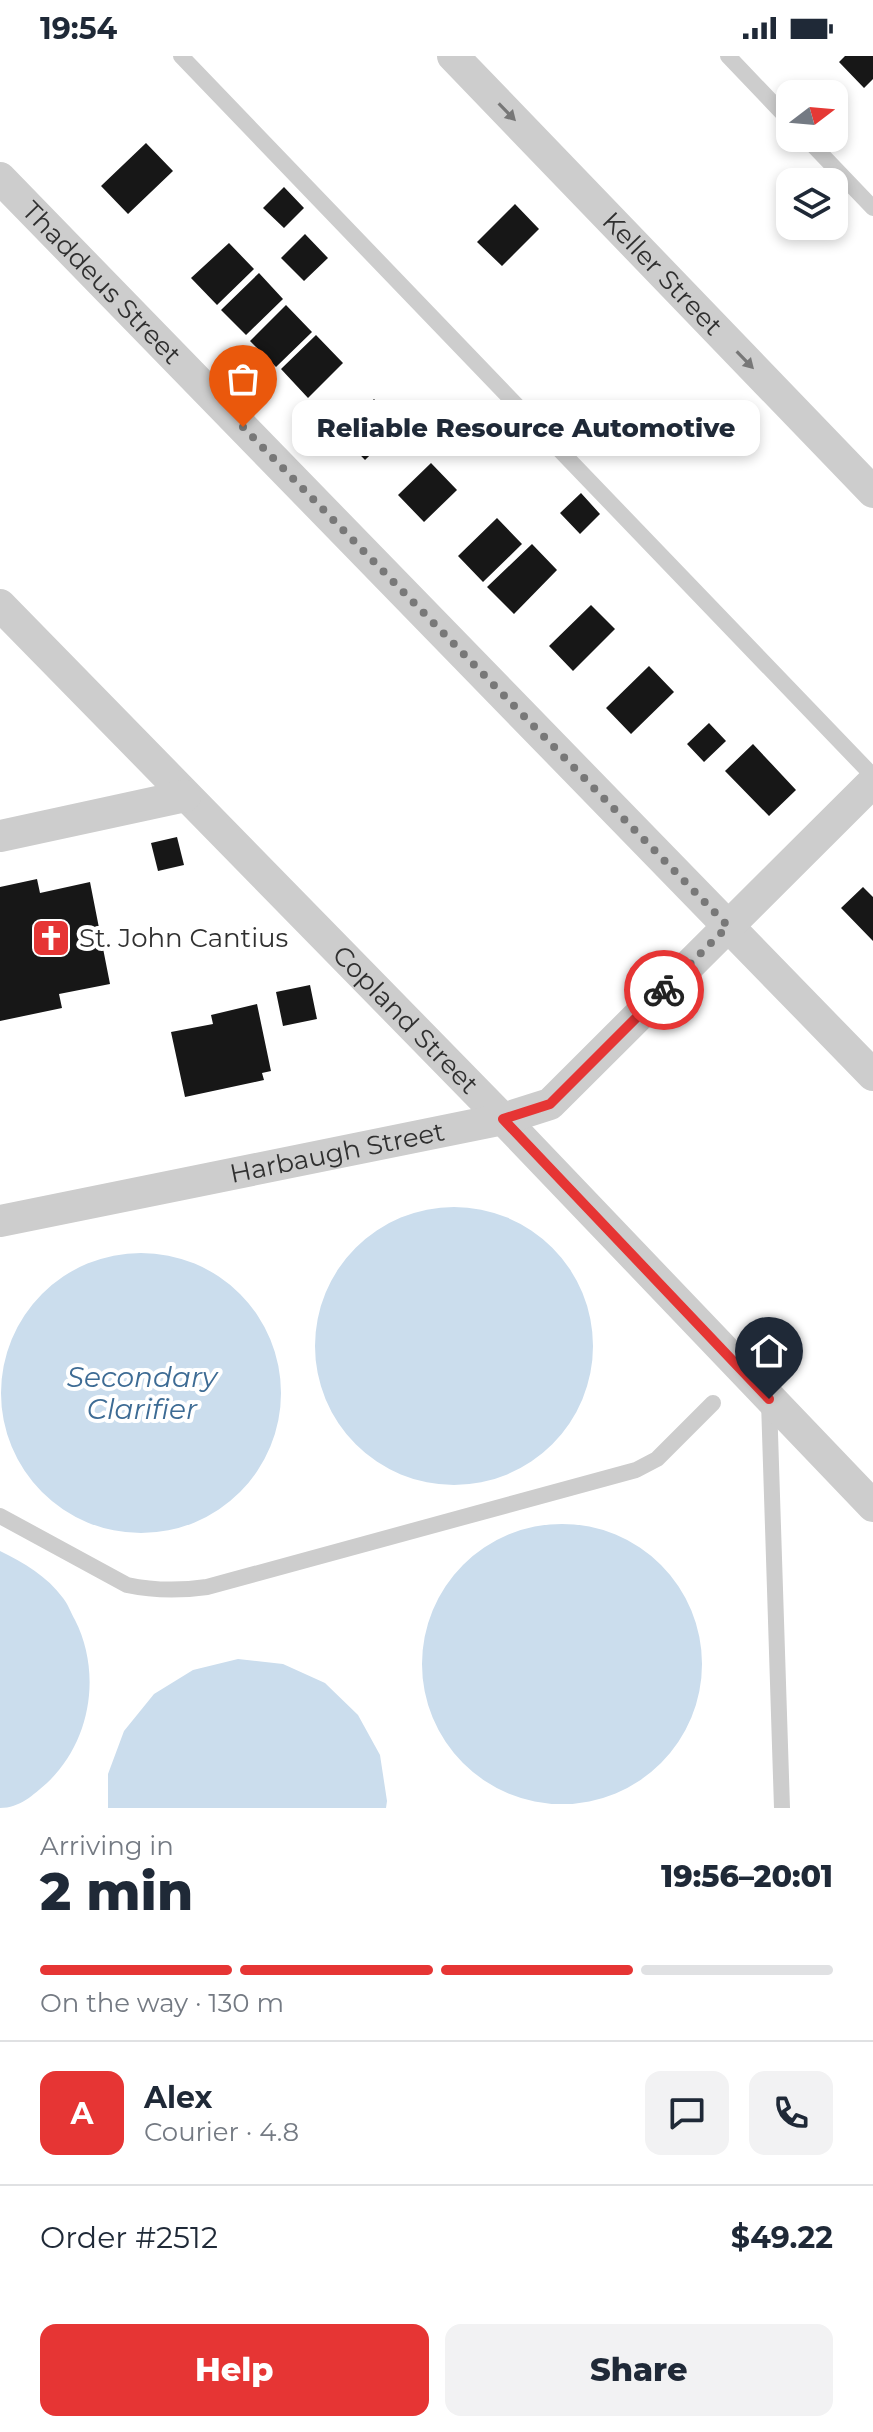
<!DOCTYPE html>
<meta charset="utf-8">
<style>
body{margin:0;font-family:Montserrat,sans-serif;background:#f2f2f3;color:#1f2937;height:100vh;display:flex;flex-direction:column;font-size:30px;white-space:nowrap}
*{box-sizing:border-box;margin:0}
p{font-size:26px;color:#747a83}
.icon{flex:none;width:44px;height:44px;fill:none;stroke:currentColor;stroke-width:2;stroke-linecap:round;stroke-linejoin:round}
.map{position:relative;height:1752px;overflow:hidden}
.drawer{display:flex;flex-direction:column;background:#fff;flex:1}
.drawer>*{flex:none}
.needle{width:52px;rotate:74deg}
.fabs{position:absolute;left:776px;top:24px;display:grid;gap:16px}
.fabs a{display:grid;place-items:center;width:72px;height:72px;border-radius:16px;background:#fff;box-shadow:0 4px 12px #0003;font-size:40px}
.pin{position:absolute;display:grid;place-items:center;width:68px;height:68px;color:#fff;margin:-82px -34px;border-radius:50% 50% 50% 0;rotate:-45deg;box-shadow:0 0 8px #0007}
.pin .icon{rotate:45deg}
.courier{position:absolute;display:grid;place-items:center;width:80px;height:80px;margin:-40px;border:6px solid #e63534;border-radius:50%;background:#fff;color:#222;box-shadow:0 2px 10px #0007}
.bubble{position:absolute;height:56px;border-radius:16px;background:#fff;box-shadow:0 4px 12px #0003;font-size:26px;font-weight:800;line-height:56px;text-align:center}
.overview em{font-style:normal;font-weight:800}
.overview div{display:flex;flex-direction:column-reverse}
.overview{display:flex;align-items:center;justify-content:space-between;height:136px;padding:0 40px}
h1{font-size:52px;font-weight:800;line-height:60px}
.bar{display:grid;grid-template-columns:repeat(4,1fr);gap:12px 8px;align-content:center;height:96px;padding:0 40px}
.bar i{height:10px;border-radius:6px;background:#e0e1e3}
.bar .current{background:#e63534}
.bar p{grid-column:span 4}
.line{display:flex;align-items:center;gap:20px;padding:0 40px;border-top:2px solid #e0e1e3}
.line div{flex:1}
.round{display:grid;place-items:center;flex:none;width:84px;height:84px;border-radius:16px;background:#f2f2f3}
.cta{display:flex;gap:16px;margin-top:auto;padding:16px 40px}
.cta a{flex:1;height:92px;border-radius:16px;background:#e63534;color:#fff;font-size:32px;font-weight:800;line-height:92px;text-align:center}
.cta a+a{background:#f2f2f3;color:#1f2937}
.status{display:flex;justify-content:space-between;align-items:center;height:56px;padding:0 40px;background:#fff;direction:ltr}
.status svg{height:22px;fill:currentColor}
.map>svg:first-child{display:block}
.water{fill:#cbdded}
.building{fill:#171717}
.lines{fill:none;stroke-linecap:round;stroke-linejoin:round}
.service{stroke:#cdcdcd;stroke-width:16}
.minor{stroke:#cdcdcd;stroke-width:32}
.oneway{fill:#777}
.done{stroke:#787878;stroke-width:8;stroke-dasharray:0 14.4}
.route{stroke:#e63534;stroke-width:10}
.labels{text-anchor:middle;stroke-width:8;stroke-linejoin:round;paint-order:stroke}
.street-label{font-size:26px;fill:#303030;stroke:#fff}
.poi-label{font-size:26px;fill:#303030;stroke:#fff;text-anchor:start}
.water-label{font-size:28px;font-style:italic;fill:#3d6b94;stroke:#fff}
</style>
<div class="status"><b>19:54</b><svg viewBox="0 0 49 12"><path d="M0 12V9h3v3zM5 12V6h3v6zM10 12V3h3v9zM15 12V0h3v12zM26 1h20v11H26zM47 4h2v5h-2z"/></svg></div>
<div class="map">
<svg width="873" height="1752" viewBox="0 0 873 1752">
<rect width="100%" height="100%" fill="#fff"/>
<path class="water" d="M315 1290a139 139 0 1 1 278 0a139 139 0 1 1-278 0Z
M1 1337a140 140 0 1 1 280 0a140 140 0 1 1-280 0Z
M422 1608a140 140 0 1 1 280 0a140 140 0 1 1-280 0Z
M0,1495c24,12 47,25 63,47 5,6 8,15 12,22 27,53 16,122 -28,163 -14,12 -27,25 -47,25z
M238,1603l45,5 42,19 33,32 22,40 7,46 -1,7h-278v-34l16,-43 30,-37 39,-24z"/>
<path class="building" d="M845,0h28v23l-9,9 -25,-26z
M146,87l27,28 -45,43 -27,-28z
M284,131l20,21 -20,20 -21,-20z
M515,148l24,25 -37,37 -25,-24z
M305,178l23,24 -24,23 -23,-23z
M229,187l25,26 -37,36 -26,-27z
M259,217l24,26 -37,36 -25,-25z
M286,249l26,27 -36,35 -26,-26z
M316,279l27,28 -35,35 -27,-29z
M374,343l26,27 -35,34 -26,-27z
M431,407l26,27 -33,32 -26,-27z
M581,437l19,21 -20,20 -20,-21z
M497,462l25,26 -39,38 -25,-26z
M532,488l25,26 -43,44 -27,-27z
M591,549l24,24 -42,42 -24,-25z
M649,610l25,26 -43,42 -25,-26z
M709,667l17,18 -22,21 -17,-18z
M753,688l43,46 -27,26 -44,-45z
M177,781l7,28 -26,6 -7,-28z
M37,823l3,14 50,-11 20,102 -51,10 3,14 -62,13v-134z
M863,831l10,10v44l-32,-33z
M310,929l7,34 -34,7 -7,-34z
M257,948l14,67 -9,2 2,7 -79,17 -14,-65 42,-8 -2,-9z"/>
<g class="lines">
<path class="service" d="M181,0l692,720
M728,0l62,65
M806,82l67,70
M769,1346l13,406
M0,1460l127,69c28,6 52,6 80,2l429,-117 21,-11 56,-56"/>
<g class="minor">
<path id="s1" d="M453,0l420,436"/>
<path id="s2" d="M0,122l873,897"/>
<path id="s3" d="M0,549l503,514 370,387"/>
<path d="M0,780l185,-40"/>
<path id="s4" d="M0,1165l503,-102 47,-15 323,-322"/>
</g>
</g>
<defs><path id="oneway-solid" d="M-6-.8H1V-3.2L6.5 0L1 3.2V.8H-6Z" transform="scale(2)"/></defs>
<g class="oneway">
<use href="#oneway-solid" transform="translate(507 56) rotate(46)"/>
<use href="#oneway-solid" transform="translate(745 304) rotate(46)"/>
</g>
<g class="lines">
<path class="done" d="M243,371l485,499 -64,64"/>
<path class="route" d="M664,934l-114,114 -47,15 266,280"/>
</g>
<defs>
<g id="church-square" transform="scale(2)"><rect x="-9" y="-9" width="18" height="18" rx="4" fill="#e63534" stroke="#fff"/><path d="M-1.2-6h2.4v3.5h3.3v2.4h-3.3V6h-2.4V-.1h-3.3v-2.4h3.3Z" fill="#fff"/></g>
</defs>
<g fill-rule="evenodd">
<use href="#church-square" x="51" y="882"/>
</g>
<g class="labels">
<g class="street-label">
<text dy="9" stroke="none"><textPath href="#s1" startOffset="302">Keller Street</textPath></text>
<text dy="9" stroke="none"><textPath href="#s2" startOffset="146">Thaddeus Street</textPath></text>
<text dy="9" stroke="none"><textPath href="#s3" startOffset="580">Copland Street</textPath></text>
<text dy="9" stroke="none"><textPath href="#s4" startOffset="344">Harbaugh Street</textPath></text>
</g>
<g class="poi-label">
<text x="79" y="891">St. John Cantius</text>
</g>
<g class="water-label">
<text x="142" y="1331">Secondary<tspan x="142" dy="32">Clarifier</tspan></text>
</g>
</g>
</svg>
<div class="fabs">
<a><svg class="needle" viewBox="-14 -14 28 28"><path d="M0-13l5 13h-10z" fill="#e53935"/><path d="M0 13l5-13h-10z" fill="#747a83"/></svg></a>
<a><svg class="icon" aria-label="layers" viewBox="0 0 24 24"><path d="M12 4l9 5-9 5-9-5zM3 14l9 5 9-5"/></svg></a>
</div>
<div class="pin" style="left:243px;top:371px;background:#ea580c"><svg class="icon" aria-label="bag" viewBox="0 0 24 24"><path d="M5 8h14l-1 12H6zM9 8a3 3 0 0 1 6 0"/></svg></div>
<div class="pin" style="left:769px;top:1343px;background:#1f2937"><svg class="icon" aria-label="home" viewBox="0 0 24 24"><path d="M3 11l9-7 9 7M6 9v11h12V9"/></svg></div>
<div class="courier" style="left:664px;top:934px"><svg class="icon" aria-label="bike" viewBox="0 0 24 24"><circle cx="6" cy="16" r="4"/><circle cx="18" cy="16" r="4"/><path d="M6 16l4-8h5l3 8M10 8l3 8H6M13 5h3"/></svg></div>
<div class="bubble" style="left:292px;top:344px;width:468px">Reliable Resource Automotive</div>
</div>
<section class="drawer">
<div class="overview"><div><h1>2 min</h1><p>Arriving in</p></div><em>19:56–20:01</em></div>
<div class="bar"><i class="current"></i><i class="current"></i><i class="current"></i><i></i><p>On the way · 130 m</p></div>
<div class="line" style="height:144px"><b class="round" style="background:#e63534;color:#fff">A</b><div><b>Alex</b><p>Courier · 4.8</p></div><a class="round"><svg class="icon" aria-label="chat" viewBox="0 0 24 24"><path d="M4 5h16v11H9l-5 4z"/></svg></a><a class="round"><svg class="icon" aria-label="phone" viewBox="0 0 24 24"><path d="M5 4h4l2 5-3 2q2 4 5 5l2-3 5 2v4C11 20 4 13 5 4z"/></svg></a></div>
<div class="line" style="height:104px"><div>Order #2512</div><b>$49.22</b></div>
<div class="cta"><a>Help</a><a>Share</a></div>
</section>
